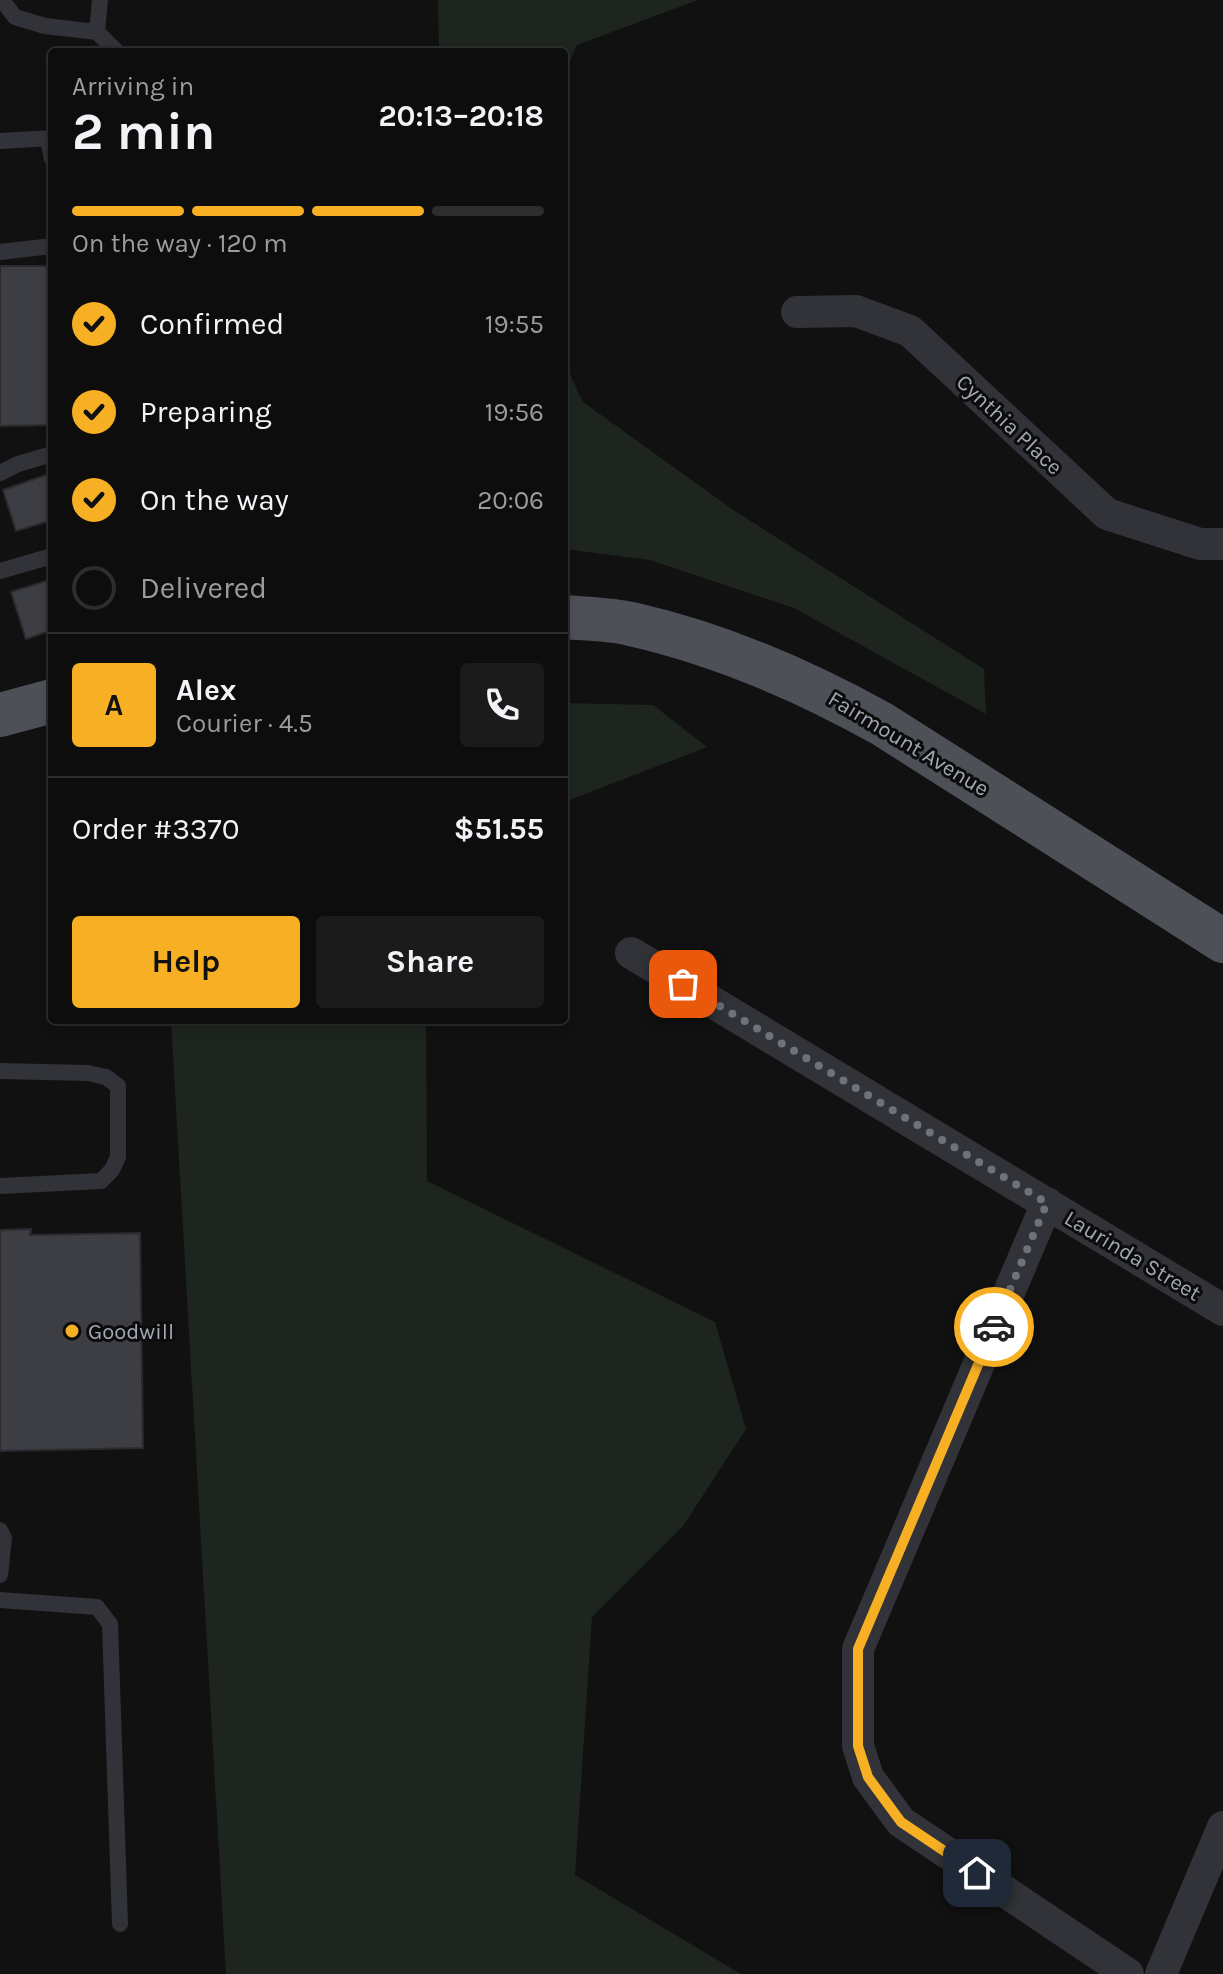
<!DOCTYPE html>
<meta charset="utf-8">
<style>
body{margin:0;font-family:Karla,sans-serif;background:#1b1b1c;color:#f1f3f6;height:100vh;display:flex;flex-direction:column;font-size:30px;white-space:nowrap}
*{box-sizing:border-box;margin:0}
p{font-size:26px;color:#9a9c9e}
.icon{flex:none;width:44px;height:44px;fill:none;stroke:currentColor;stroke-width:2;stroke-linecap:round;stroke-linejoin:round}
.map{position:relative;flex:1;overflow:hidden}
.sheet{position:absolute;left:48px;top:48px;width:520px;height:976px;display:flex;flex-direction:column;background:#0d0d0e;border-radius:8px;box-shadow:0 4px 12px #0003,0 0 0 2px #2d2d2e}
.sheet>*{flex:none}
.pin{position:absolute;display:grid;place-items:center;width:68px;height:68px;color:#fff;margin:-34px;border-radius:16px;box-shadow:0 4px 12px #0006}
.courier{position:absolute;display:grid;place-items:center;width:80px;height:80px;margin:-40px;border:6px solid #f7b024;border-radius:50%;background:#fff;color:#222;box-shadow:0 2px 10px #0007}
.head em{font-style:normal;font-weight:700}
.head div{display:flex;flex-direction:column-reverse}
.head{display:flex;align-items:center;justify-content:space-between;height:136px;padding:0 24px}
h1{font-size:52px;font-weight:700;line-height:60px}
.bar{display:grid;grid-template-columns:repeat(4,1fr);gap:12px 8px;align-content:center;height:96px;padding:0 24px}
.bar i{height:10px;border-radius:6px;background:#2d2d2e}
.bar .selected{background:#f7b024}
.bar p{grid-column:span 4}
.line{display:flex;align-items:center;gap:20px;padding:0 24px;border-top:2px solid #2d2d2e}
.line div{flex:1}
.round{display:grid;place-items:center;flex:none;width:84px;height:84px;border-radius:8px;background:#1b1b1c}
ol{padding:0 24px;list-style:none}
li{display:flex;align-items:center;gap:24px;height:88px}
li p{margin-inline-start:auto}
li .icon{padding:8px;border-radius:50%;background:#f7b024;color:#111;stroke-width:4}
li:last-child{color:#9a9c9e}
li i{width:44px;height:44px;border:4px solid #2d2d2e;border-radius:50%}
.primary-button{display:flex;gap:16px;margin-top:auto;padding:16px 24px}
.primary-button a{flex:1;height:92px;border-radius:8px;background:#f7b024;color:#111;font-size:32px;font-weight:700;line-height:92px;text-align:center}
.primary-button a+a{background:#1b1b1c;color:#f1f3f6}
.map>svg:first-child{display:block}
.green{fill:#1d251e}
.building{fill:#3d3e43;stroke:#2b2b2f;stroke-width:2}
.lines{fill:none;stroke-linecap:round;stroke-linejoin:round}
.service{stroke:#323338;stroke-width:16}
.minor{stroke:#323338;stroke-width:32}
.primary{stroke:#4e5057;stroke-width:44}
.done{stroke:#6f727b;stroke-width:8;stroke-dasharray:0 14.4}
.route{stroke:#f7b024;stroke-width:10}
.poi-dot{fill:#f7b024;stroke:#0c0c0d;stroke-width:3}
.labels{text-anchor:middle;stroke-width:6;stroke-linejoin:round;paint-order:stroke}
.street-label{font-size:22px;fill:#a2a7b4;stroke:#0c0c0d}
.poi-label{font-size:22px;fill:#a2a7b4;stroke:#0c0c0d;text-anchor:start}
</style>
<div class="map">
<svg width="1223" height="1974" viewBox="0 0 1223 1974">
<rect width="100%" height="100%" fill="#111112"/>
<path class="green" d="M438,0h260l-121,45 -13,29v-22h-125z
M564,361l19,41 152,109 249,158 2,45 -192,-106 -144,-48 -86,-11z
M564,703l89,2 54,42 -143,55z
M171,1020h255l1,161 288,141 31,107 -63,97 -91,91 -17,258 166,99h-515z"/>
<path class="building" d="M0,266h52v159l-52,1z
M52,473v47l-36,11 -13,-41z
M52,579v51l-26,9 -15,-47z
M54,1020h87v1l-87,1z
M31,1229l-1,6 110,-2 3,215 -143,3v-221z"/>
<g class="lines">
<path class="service" d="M2,0l13,17 30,9 52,6 20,20
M97,32l3,-32
M48,139l4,20
M0,141l52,-3
M0,252l52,-6
M0,473l18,-9 34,-10
M0,571l52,-15
M0,1071l88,2 18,4 12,9v71l-6,13 -11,11 -101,5
M0,1530l4,8 -4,37
M0,1600l97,7 13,17 10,300"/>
<path class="minor" d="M797,312l59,-1 54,20 197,183 93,30h23
M631,953l592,357
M1047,1203l-189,446v97l10,31 33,45 227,152
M1161,1974l62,-147"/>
<path class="primary" d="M564,617c22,2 46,2 67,7 89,20 172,56 251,100l341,217
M0,715l52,-14"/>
</g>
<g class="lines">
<path class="done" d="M683,984l364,219 -53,124"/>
<path class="route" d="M977,1873l-76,-51 -33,-45 -10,-31v-97l136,-322"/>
</g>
<circle class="poi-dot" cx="72" cy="1331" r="8"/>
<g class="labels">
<g class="street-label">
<text transform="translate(1010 424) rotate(43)" y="8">Cynthia Place</text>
<text transform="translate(909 743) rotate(31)" y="8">Fairmount Avenue</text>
<text transform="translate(1133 1255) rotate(31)" y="8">Laurinda Street</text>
</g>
<g class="poi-label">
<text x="88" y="1339">Goodwill</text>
</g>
</g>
</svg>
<div class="pin" style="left:683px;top:984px;background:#ea580c"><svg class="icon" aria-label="bag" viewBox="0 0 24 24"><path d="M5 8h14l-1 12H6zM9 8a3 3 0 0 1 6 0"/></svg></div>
<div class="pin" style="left:977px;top:1873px;background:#1f2937"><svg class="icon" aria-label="home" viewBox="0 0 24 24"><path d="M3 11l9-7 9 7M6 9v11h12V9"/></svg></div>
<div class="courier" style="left:994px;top:1327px"><svg class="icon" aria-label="car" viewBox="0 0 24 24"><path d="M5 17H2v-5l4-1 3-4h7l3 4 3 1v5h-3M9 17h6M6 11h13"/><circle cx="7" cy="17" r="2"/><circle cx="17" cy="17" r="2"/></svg></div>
<section class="sheet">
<div class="head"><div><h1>2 min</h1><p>Arriving in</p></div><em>20:13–20:18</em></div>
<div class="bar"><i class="selected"></i><i class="selected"></i><i class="selected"></i><i></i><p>On the way · 120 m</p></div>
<ol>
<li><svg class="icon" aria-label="check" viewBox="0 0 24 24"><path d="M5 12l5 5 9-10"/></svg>Confirmed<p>19:55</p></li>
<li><svg class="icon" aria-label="check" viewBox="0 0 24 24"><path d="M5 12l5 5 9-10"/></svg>Preparing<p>19:56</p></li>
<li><svg class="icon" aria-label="check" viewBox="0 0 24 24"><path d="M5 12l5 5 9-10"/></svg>On the way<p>20:06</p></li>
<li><i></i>Delivered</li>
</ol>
<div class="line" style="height:144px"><b class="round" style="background:#f7b024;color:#111">A</b><div><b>Alex</b><p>Courier · 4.5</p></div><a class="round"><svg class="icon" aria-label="phone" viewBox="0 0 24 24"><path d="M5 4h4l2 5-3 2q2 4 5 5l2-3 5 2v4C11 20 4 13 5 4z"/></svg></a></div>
<div class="line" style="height:104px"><div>Order #3370</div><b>$51.55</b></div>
<div class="primary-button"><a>Help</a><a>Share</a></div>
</section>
</div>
